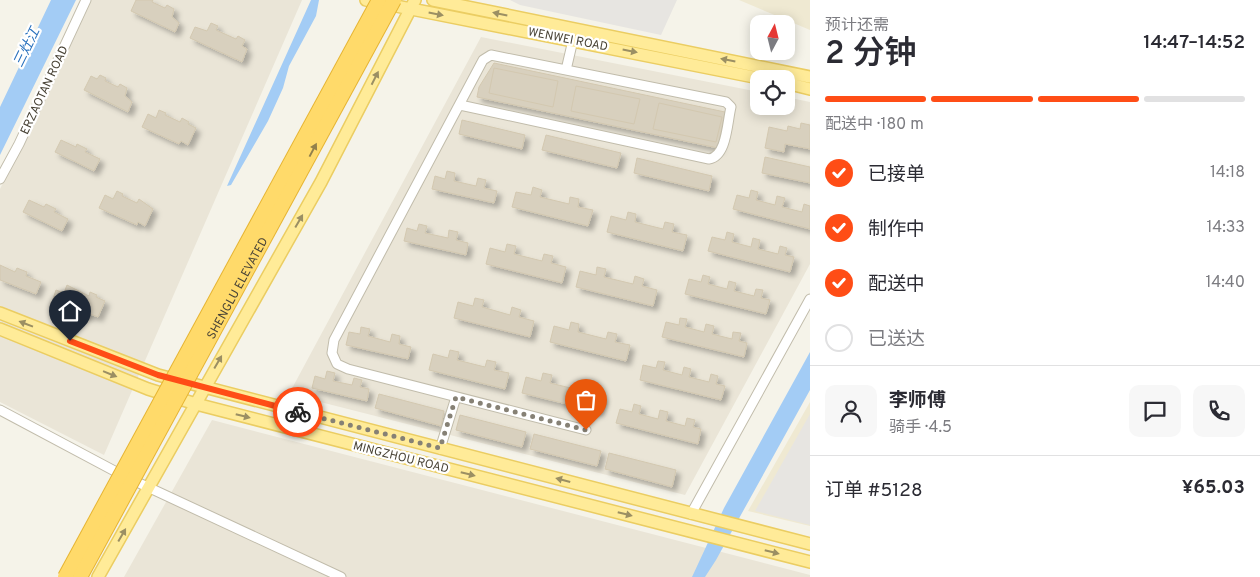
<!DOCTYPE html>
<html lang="zh">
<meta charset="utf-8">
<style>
body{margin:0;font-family:Overpass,"Noto Sans SC",sans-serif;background:#f7f7f7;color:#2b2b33;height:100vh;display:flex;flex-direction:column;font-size:19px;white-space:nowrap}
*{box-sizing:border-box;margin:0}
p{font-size:16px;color:#7c7c81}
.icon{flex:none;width:28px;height:28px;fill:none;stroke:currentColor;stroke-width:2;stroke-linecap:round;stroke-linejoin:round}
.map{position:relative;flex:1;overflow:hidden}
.panel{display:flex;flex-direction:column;background:#fff;width:450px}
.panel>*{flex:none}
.needle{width:32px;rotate:7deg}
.fabs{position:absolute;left:750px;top:15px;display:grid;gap:10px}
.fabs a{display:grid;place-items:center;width:45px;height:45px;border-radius:10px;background:#fff;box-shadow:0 2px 12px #0003;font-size:25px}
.pin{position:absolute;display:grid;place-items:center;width:42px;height:42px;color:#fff;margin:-51px -21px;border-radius:50% 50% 50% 0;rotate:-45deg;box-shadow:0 0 5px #0007}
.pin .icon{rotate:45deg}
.courier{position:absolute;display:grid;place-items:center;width:50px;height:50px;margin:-25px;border:4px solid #ff4d16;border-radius:50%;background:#fff;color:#222;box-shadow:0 1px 6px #0007}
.headline em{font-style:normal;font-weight:600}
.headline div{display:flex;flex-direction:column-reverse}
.headline{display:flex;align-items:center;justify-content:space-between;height:85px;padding:0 15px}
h1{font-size:32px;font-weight:600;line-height:38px}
.bar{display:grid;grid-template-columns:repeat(4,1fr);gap:8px 5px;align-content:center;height:60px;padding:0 15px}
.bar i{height:6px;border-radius:4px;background:#e1e1e2}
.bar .on{background:#ff4d16}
.bar p{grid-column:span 4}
.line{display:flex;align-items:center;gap:12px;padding:0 15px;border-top:1px solid #e1e1e2}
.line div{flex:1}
.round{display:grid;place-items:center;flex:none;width:52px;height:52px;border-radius:10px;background:#f7f7f7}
ol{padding:0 15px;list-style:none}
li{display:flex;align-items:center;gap:15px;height:55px}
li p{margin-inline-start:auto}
li .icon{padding:5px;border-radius:50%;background:#ff4d16;color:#fff;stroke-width:4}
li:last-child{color:#7c7c81}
li i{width:28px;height:28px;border:2px solid #e1e1e2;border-radius:50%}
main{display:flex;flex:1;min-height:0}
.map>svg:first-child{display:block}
.residential{fill:#eae5d7}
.education{fill:#efe9d2}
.parking{fill:#e7e5e1}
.water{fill:#a3ccf5}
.building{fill:#d8d0be;stroke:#d3c8b0;filter:url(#shadow)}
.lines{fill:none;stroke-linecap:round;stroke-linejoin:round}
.minor-casing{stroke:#c1bcab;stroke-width:11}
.major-casing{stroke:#ebcd62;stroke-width:14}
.minor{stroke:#fff;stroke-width:9}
.major{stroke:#ffeb98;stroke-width:11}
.highway-bridge-casing{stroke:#e6b432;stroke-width:16;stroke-linecap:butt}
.highway-bridge{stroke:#ffda6a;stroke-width:14}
.oneway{fill:#9b8f63}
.oneway2{fill:#92804b}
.done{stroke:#868175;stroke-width:5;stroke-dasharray:0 9}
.route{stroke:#ff4d16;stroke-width:6}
.labels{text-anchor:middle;stroke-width:4.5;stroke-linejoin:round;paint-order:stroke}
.street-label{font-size:12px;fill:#4a4437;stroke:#fff}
.water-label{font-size:14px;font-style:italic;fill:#2971bd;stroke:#fff}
</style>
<main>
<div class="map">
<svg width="810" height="577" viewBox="0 0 810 577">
<defs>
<filter id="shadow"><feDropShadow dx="4.5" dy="4.5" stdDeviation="2.5" flood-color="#0004"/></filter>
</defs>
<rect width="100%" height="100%" fill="#f5f3e9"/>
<path class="residential" d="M91,0h211l-198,455 -104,-53v-213z
M481,37l278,55v14h27v-9l24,5v162l-125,231 -396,-101z
M212,420l598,155v2h-686z"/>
<path class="education" d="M739,0h71v30z
M810,402v124l-62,-15z"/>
<path class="parking" d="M510,0h167l-16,35 -141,-30z
M810,414v111l-55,-14z"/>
<path class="water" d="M51,0h25l-76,155v-48z
M311,0h8l-3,16 -27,50 -6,22 -15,33 -37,64 -4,1z
M810,352v38l-94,170 -11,17h-13l32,-69z"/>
<path class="building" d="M136,0h17l-1,2 13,6 2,-3 7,4 -2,8 7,6 -4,9 -44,-21z
M211,23l7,3 -2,4 20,9 2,-3 7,4 -3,6 5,3 -5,13 -52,-24 5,-11 12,4z
M494,63l231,49 -7,36 -241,-51 2,-10z
M494,68l64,13 -5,26 -64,-14z
M100,75l6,3 -1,3 13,6 2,-3 7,4 -2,8 7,6 -4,10 -44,-22 7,-14 6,3z
M576,86l64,13 -6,25 -63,-13z
M659,103l63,14 -6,25 -63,-13z
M159,110l7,3 -1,2 15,7 2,-4 7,4 -1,2 8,4 -8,17 -7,-4 -2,3 -37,-17 6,-13 8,4z
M462,120l63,15 -3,14 -63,-15z
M801,123l9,2v24l-25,-5 -1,8 -19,-4 4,-21 18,4 1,-5 12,3z
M546,135l75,18 -4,15 -75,-18z
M61,140l15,7 1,-3 10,5 -2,3 15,7 -6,12 -39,-19z
M765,157l45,10v16l-48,-10z
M637,158l75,18 -3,15 -75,-18z
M447,171l8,2 -1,8 22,5 2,-8 8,2 -2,8 13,3 -3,12 -62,-14 3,-13 10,3z
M533,187l9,3 -2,7 29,7 1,-7 9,2 -1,8 15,3 -5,16 -76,-19 4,-15 15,3z
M751,190l7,2 -2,8 19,5 2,-9 8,2 -3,9 20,5 2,-8 6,2v23l-77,-20 4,-14 12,3z
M117,191l6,3 -1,2 15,7 2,-4 14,10 -8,17 -7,-4 -1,3 -38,-17 6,-13 8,4z
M29,200l15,7 2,-3 10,5 -2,3 14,7 -6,12 -39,-19z
M628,212l8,2 -1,8 28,7 2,-7 9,2 -2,8 15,3 -4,16 -76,-19 4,-16 15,4z
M419,224l8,2 -2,7 23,5 1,-8 9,2 -2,8 12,3 -2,12 -62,-14 3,-13 10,3z
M727,232l7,2 -2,8 19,5 2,-9 7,2 -2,9 20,5 2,-8 7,2 -2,7 9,2 -4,15 -82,-21 4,-14 13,3z
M507,244l9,2 -2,8 28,7 2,-7 9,2 -2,7 15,4 -4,16 -76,-19 4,-16 15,4z
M0,265l15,7 2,-4 10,4 -1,4 15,6 -5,12 -36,-14z
M597,267l9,2 -2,8 29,7 2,-8 9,3 -2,7 15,4 -4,16 -77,-19 4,-16 16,4z
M703,275l7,2 -2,7 19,5 2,-8 7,2 -2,8 20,5 2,-7 7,1 -2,8 9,2 -4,14 -81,-20 4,-15 12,3z
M67,285l22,11 1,-4 7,3 -1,2 9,4 -7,16 -8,-3 -1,3 -37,-15 4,-12 8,3z
M475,298l9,2 -2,7 28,8 2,-8 9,3 -2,7 15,4 -4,16 -76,-19 4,-16 15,4z
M680,318l7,1 -2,8 19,5 2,-8 8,2 -2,8 20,5 1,-7 8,1 -2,8 8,2 -3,14 -82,-20 4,-15 13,3z
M571,322l8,2 -1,8 28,7 2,-7 9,2 -2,8 15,3 -4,16 -76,-19 4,-16 15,4z
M361,327l9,2 -2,7 22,6 2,-8 8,2 -1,8 12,3 -3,12 -62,-14 3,-13 11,2z
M450,350l9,2 -2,8 28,7 2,-7 9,2 -2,8 15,3 -4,16 -76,-19 4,-16 15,4z
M658,361l7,1 -2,8 19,5 2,-8 7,2 -2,8 20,5 2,-8 7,2 -2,8 9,2 -4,14 -81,-20 3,-15 13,3z
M327,371l8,2 -2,8 19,4 2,-7 8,2 -2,7 9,2 -2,12 -55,-13 3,-12 10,3z
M543,373l9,2 -2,8 29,7 2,-7 9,2 -2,7 15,4 -4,16 -77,-19 4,-16 15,4z
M379,394l65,17 -3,15 -66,-18z
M634,404l7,2 -2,8 19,5 2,-9 8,2 -2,9 19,5 2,-8 8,2 -2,7 8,2 -3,15 -82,-21 4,-14 12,3z
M460,415l66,17 -4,15 -66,-17z
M534,434l67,17 -4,15 -67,-17z
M609,453l67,17 -4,17 -67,-18z"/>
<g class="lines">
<g class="minor-casing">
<path id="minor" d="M566,70l7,-30
M460,105l249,54c18,-3 18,-36 22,-52l-5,-5 -235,-47 -8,5 -149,280 -2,13 5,11 11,5 238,61
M0,179l19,-35 67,-144
M0,410l124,66 217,101
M440,449l16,-52
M691,514l119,-215"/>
</g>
<g class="major-casing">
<path id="major" d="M366,0l398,79
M433,0l377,77
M786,83l24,6
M0,313l158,62 652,169
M0,329l148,60 48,15 614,158
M98,577l223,-395 94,-182"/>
</g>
<use href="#minor" class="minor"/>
<use href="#major" class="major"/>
<g class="highway-bridge-casing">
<g id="highway-bridge">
<path d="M65,577l314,-577"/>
<path id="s1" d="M80,577l314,-577"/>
</g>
</g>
<use href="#highway-bridge" class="highway-bridge"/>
</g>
<defs><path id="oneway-solid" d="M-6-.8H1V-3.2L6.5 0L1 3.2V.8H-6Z" transform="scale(1.25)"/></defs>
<g class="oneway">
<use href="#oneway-solid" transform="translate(436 14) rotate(11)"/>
<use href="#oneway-solid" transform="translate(500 14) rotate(-168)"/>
<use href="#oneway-solid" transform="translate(630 51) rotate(11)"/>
<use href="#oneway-solid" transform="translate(728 60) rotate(-169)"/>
<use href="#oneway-solid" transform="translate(375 78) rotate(-63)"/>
<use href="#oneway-solid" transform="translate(299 221) rotate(-60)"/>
<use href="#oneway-solid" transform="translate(26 324) rotate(-159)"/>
<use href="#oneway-solid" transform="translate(218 362) rotate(-60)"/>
<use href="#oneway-solid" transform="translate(110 374) rotate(22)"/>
<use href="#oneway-solid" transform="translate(243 416) rotate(14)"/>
<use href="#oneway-solid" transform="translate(468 474) rotate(14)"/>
<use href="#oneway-solid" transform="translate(563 480) rotate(-165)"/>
<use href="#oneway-solid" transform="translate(625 514) rotate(14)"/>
<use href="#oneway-solid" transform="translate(122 535) rotate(-60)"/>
<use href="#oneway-solid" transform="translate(772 552) rotate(14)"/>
</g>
<use class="oneway2" href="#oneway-solid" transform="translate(313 150) rotate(-62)"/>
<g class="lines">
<path class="done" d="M298,412l142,36 16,-51 130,33"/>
<path class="route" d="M70,341l88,34 140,37"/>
</g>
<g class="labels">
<g class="street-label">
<text transform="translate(568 39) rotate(11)" y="4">WENWEI ROAD</text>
<text transform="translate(44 90) rotate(-65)" y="4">ERZAOTAN ROAD</text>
<text dy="4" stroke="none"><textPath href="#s1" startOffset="329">SHENGLU ELEVATED</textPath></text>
<text transform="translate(401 457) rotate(14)" y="4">MINGZHOU ROAD</text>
</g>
<g class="water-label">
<text transform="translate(26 47) rotate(-64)" y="5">三灶江</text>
</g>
</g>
</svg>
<div class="fabs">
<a><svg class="needle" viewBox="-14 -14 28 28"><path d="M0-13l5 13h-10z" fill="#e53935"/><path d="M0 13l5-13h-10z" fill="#7c7c81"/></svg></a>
<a><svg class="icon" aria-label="locate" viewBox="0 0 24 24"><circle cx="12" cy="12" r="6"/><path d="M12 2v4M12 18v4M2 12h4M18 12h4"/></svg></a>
</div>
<div class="pin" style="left:586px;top:430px;background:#ea580c"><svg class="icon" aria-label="bag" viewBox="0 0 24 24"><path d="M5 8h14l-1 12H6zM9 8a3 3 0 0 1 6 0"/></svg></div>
<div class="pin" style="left:70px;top:341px;background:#1f2937"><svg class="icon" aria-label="home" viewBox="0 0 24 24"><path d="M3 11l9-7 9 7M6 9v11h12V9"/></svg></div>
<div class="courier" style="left:298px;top:412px"><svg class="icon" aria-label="bike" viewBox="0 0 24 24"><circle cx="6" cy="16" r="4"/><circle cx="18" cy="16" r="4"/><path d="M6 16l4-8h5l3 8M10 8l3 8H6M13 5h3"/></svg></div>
</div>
<section class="panel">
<div class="headline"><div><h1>2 分钟</h1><p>预计还需</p></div><em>14:47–14:52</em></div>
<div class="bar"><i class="on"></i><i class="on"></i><i class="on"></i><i></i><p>配送中 · 180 m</p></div>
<ol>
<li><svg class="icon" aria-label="check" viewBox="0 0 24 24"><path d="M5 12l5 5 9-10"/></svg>已接单<p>14:18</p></li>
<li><svg class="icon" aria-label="check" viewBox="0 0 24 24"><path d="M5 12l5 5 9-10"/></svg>制作中<p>14:33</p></li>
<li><svg class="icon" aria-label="check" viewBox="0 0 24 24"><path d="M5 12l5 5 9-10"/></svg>配送中<p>14:40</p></li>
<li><i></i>已送达</li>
</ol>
<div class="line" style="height:90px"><a class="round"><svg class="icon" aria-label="person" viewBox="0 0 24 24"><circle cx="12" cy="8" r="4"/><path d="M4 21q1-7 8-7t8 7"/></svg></a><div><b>李师傅</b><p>骑手 · 4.5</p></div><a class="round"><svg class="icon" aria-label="chat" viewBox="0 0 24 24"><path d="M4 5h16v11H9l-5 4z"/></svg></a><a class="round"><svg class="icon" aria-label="phone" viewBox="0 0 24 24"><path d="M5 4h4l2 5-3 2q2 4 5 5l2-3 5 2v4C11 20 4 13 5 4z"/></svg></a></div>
<div class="line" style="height:65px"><div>订单 #5128</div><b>¥65.03</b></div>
</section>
</main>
